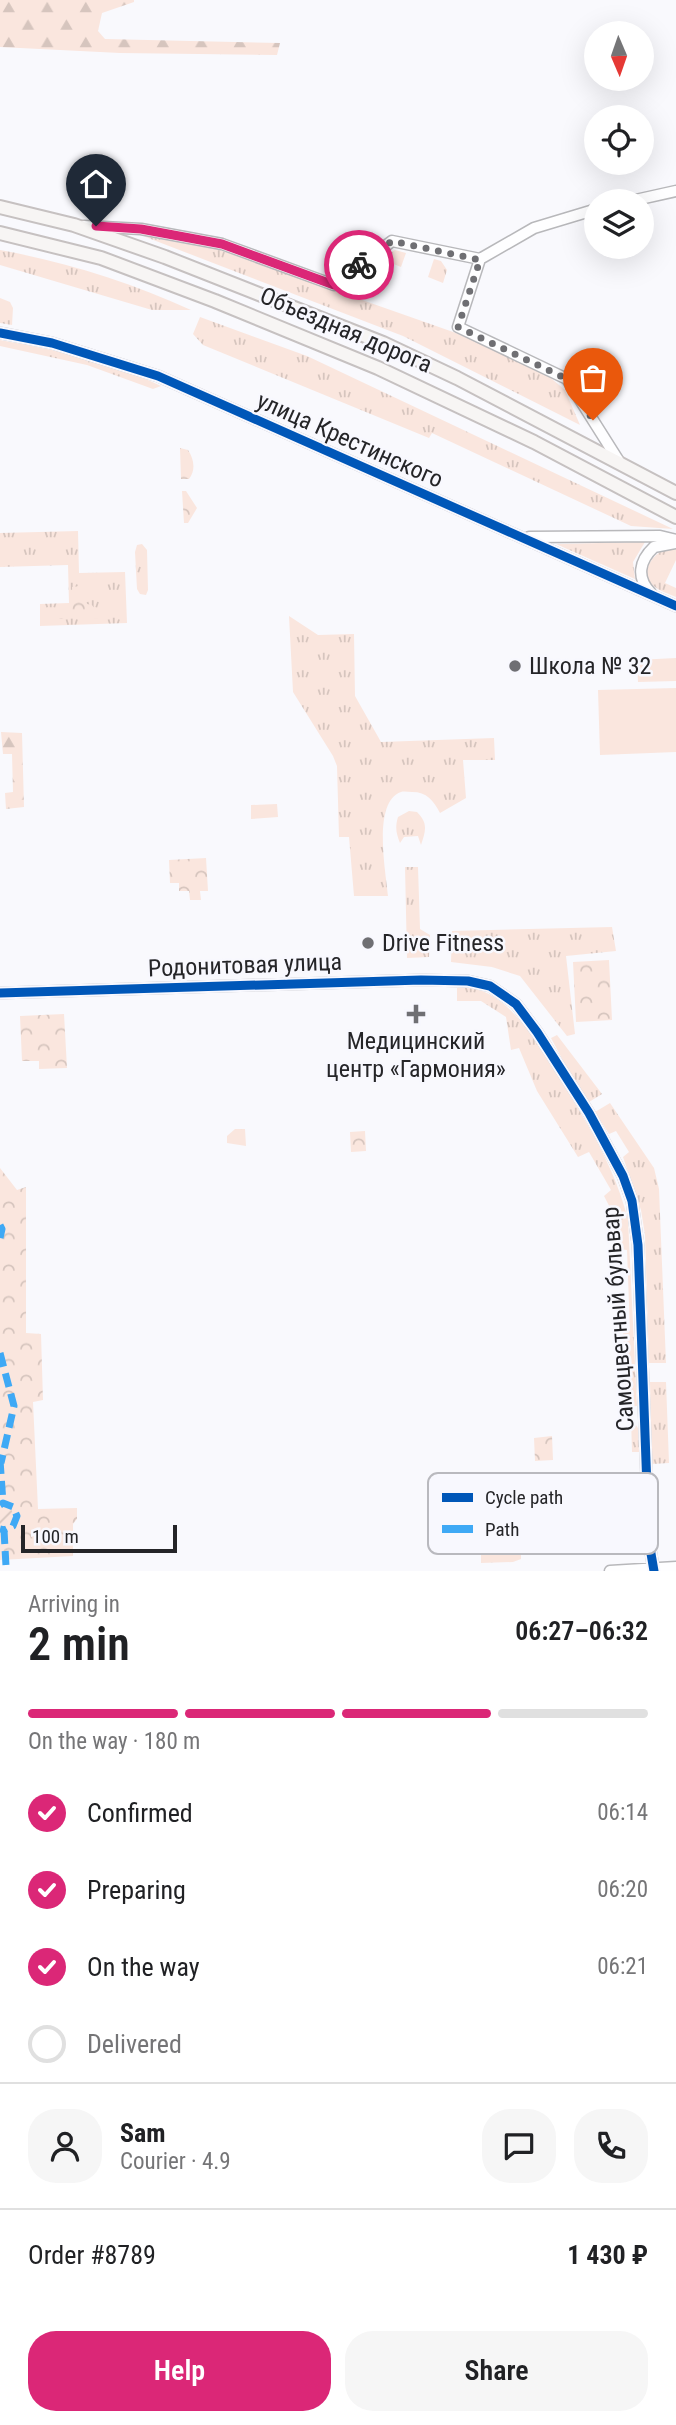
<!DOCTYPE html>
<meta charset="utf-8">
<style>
body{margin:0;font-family:"Roboto Condensed",sans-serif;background:#f6f6f6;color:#202124;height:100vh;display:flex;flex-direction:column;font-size:26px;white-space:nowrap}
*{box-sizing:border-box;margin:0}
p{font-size:23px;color:#757577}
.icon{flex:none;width:38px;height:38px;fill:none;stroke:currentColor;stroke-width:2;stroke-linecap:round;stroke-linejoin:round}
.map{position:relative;height:1571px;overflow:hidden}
.side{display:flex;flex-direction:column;background:#fff;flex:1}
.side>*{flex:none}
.needle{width:46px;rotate:178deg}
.tools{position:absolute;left:584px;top:21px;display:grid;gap:14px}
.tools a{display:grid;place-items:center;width:70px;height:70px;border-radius:50%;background:#fff;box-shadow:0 7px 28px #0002;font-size:35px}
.scale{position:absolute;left:21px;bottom:18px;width:156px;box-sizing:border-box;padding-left:7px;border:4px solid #252528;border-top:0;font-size:19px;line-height:24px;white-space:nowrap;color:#252528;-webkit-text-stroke:5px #f8f8fe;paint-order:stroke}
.pin{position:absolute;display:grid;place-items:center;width:60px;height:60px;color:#fff;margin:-72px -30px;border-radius:50% 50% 50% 0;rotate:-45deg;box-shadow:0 0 7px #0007}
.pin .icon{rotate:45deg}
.courier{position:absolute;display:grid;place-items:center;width:70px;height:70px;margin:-35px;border:5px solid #db2777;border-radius:50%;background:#fff;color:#222;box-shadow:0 2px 9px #0007}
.headline em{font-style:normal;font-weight:600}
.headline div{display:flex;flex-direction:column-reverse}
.headline{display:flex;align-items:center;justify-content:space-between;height:119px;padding:0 28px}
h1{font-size:46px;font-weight:600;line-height:52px}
.bar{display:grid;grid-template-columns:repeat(4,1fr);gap:10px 7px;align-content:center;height:84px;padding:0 28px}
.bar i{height:9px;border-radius:5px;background:#e0e0e0}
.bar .on{background:#db2777}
.bar p{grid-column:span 4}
.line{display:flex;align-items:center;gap:18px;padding:0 28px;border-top:2px solid #e0e0e0}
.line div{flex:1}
.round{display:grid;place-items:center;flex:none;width:74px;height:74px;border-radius:28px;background:#f6f6f6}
ol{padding:0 28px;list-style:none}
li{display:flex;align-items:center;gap:21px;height:77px}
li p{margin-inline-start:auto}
li .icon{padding:7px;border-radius:50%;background:#db2777;color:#fff;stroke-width:4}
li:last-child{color:#757577}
li i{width:38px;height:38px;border:4px solid #e0e0e0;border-radius:50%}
.button{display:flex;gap:14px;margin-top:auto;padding:14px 28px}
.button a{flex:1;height:80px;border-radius:28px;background:#db2777;color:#fff;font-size:28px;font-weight:600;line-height:80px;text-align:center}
.button a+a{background:#f6f6f6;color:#202124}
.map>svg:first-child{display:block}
.grass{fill:url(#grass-tufts)}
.forest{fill:url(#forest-firs)}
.park{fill:url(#park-crowns)}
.garden{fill:url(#garden-furrows)}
.pitch{fill:#fae6de}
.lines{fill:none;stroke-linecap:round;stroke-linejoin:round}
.minor-casing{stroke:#b8b8bb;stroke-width:13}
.major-casing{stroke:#c6c1c1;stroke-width:16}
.minor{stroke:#fefeff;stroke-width:10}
.major{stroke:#f7f5f4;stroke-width:12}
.quiet{stroke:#3fa9f5;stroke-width:7;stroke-dasharray:14 7;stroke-linecap:butt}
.cycleway-casing{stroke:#f8f8fe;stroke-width:13}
.cycleway{stroke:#0057b8;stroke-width:9}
.done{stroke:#6f6f73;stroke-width:7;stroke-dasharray:0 12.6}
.route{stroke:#db2777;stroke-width:9}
.poi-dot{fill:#6f6f73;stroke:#f8f8fe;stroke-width:2.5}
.labels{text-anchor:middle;stroke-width:5;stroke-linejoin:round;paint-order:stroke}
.street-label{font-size:24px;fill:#252528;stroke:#f8f8fe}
.poi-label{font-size:24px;fill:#252528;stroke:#f8f8fe;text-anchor:start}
.key{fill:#f8f8fe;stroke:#b9b9be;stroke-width:2}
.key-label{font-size:19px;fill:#252528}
</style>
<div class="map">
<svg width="676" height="1571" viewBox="0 0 676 1571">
<defs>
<pattern id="grass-tufts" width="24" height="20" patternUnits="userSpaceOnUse" patternTransform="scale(1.75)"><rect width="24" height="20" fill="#fae6de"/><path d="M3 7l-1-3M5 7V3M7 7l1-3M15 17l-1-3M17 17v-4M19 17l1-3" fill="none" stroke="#d6c5be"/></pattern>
<pattern id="forest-firs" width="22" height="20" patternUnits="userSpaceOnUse" patternTransform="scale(1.75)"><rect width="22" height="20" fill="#fae6de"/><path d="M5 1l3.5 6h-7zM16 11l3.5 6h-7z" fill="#d6c5be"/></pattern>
<pattern id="park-crowns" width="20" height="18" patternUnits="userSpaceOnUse" patternTransform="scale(1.75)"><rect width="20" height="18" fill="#fae6de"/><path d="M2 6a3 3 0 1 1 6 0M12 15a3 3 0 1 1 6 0" fill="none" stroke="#d6c5be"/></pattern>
<pattern id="garden-furrows" width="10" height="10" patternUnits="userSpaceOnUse" patternTransform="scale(1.75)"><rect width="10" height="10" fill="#fae6de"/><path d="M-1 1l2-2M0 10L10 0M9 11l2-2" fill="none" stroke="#d6c5be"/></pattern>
</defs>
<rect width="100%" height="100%" fill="#f9f9fd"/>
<path class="grass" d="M143,236l77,14 236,83 84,36 25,21 15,35 -177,-89z
M0,250c66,12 130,32 191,60h-39l-152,-45z
M395,250l11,3 -5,14 -15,-6 2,-7z
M434,259l7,2 6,9 -4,13 -15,-6z
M362,274l7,2 2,5 -2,8 -19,-6z
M0,298l10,4 3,6 -1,17 -12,-2z
M200,317l107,39 366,173 -42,-3 -199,-93 -3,5 -226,-93 -10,-11z
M0,340c56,10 110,21 161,46l-8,3 -66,-24 -87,-19z
M78,531l1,42 46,-1 2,51 -87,3v-22l29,-1 -1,-38 -68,2v-34z
M645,542l-12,20 2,17 -79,-35z
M142,544l5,6 1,40 -2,5 -6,-1 -3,-5 -2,-37 2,-7z
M667,548h9v12l-11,23 11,5v9c-6,-3 -15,-5 -21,-10 -17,-13 -4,-32 12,-39z
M289,616l29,19 36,-1 1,62 26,46 113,-4 1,22h-32l3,38 -26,15c-7,-13 -13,-21 -28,-21 -4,0 -8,-1 -11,0 -29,10 -15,80 -13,104h-34l-5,-59h-10l-2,-71 -4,-10 -40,-64z
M409,811l8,1c11,11 9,18 4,33l-3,-9 -14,1 -4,6c-4,-10 -5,-16 -2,-26z
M405,867h13l2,62 10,6 -1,22 -22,1z
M612,927l4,24 -50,5 9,78 -8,2 -47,-60 -28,-9 -41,-5 1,-31z
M457,988c33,-3 52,19 72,43 37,60 82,119 99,189l9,186 -8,1v-17l-4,-6 -2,-52 7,-1 -3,-81 -8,-1 -1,-26 -14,-27 7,-6 -22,-38 -11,5 -41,-66 -18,-43 -8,2 -5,-33 -25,-16h-24z
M557,1035l45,59 -13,8 -21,-32 -17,-32z
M610,1103l44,65 5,21 7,174h-17l-4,-128 -4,-25 -18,-53 6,-5 -13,-21 -7,3 -14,-22z
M650,1382h16l3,81 -17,1z
M631,1418l7,10 1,24h-7z
M521,1553v6l-8,3 -32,1v-9z"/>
<path class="forest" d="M0,0h134v2l-32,11 -4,18 7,8 175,4 -3,12 -157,-2 -120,-6z
M1,732l21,1 2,74 -18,2 -1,-16 8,-1 -1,-38h-9z"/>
<path class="park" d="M180,448l8,2c6,9 8,20 1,29h-8z
M182,491h4l11,17 -9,15h-4z
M81,586l1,17 10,2 9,13 -44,1 2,-7 14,-9 -1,-16z
M206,858l2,33h-8l1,9h-11l-1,-9h-10v-8h-9l-1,-23z
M609,960l3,60 -36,2 -3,-60z
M64,1014l3,54 -28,1v-8h-17l-2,-45z
M235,1129h10l1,17 -19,-3v-7z
M365,1131l1,20 -15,1 -1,-20z
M0,1168l17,22 9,-3v146l15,1 2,66 -10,2 5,107 39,-1v11l-4,5v32l-73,4z
M552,1436l1,24 -18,1 -1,-23z"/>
<path class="garden" d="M3,1506l8,3 3,7 -2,7 -8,4 -4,-1v-18z"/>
<path class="pitch" d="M676,658v23l-38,1 -1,-22z
M676,688v64l-76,3 -2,-65z
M277,804l1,13 -27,2v-14z"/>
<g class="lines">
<g class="minor-casing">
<path id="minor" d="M631,201l45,-10
M84,226l57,3 81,15 112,41 58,-44 88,18 -22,68 109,52 53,84
M480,259l54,-31 63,-19
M0,333l52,10 106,33 518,230
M529,537l131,-1 16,4
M651,593c-15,-15 -12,-32 3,-46l21,-4
M0,993l421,-13 47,1 22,5 26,18 21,28 52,81 34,63 9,25 6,44 11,297 5,29
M610,1571l66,-4"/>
</g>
<g class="major-casing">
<path id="major" d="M0,207l74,18 91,32 218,86 74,35 219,115
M0,233l101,25 114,43 163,67 156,74 142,75"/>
</g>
<use href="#minor" class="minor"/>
<use href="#major" class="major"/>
<path class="quiet" d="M0,1225l2,4 -2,9
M0,1353l14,53 -13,57
M0,1460l3,43
M0,1505l3,-2 10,4 4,9 -4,10 -9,4 -4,-1
M4,1530l2,36"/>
<g class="cycleway-casing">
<path id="cycleway" d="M0,333l52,10 106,33 518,230
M0,993l421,-13 47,1 22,5 26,18 21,28 52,81 34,63 9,25 6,44 11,297 5,29"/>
</g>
<use href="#cycleway" class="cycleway"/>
</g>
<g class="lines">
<path class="done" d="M359,265l33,-24 88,19 -22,67 109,52 26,41"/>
<path class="route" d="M96,226l45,3 81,15 112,41 25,-20"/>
</g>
<g class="poi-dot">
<circle cx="515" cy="666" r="7"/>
<circle cx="368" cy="943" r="7"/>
<path d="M412.5 1003.5h7v7h7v7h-7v7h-7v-7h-7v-7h7z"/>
</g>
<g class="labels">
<g class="street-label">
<text transform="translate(346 330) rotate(23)" y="8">Объездная дорога</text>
<text transform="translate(350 440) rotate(24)" y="8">улица Крестинского</text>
<text transform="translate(245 965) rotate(-2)" y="8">Родонитовая улица</text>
<text transform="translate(618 1319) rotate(-94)" y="8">Самоцветный бульвар</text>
</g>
<g class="poi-label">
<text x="529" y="674">Школа № 32</text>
<text x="382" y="951">Drive Fitness</text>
<text x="416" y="1049" text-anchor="middle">Медицинский<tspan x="416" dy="28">центр «Гармония»</tspan></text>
</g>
</g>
<rect x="428" y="1473" width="230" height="81" rx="10" class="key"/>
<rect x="442" y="1493" width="31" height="9" fill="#0057b8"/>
<rect x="442" y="1525" width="31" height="8" fill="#3fa9f5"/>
<g class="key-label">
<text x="485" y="1504">Cycle path</text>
<text x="485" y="1536">Path</text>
</g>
</svg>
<div class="tools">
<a><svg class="needle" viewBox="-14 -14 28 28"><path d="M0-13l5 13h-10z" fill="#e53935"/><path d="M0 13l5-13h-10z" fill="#757577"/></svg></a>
<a><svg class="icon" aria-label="locate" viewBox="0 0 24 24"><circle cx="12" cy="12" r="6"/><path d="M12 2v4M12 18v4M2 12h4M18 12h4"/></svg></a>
<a><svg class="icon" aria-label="layers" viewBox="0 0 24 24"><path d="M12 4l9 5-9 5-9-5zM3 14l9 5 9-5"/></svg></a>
</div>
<div class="scale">100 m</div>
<div class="pin" style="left:593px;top:420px;background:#ea580c"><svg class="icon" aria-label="bag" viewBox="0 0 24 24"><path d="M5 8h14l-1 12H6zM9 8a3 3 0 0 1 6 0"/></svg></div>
<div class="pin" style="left:96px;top:226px;background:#1f2937"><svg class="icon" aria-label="home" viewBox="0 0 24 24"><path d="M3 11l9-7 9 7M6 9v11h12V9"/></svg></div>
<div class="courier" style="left:359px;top:265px"><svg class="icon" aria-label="bike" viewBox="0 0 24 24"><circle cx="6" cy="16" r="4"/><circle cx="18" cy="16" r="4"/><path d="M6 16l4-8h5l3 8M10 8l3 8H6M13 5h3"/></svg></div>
</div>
<section class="side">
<div class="headline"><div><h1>2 min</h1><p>Arriving in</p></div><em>06:27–06:32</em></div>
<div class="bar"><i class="on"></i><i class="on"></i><i class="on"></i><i></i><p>On the way · 180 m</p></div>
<ol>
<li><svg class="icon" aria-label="check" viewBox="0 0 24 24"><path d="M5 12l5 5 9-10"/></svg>Confirmed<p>06:14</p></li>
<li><svg class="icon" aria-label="check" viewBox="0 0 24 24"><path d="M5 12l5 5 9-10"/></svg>Preparing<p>06:20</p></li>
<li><svg class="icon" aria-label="check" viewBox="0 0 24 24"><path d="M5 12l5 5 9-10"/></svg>On the way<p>06:21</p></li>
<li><i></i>Delivered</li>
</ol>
<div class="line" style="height:126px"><a class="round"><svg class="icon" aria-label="person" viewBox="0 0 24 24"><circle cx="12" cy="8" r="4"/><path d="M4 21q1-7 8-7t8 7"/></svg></a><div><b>Sam</b><p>Courier · 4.9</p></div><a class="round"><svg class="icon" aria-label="chat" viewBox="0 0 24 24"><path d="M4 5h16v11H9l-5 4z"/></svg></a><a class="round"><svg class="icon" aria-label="phone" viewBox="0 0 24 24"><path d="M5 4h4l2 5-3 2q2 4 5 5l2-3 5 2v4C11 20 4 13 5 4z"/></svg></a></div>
<div class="line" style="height:91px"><div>Order #8789</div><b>1 430 ₽</b></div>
<div class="button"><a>Help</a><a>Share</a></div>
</section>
